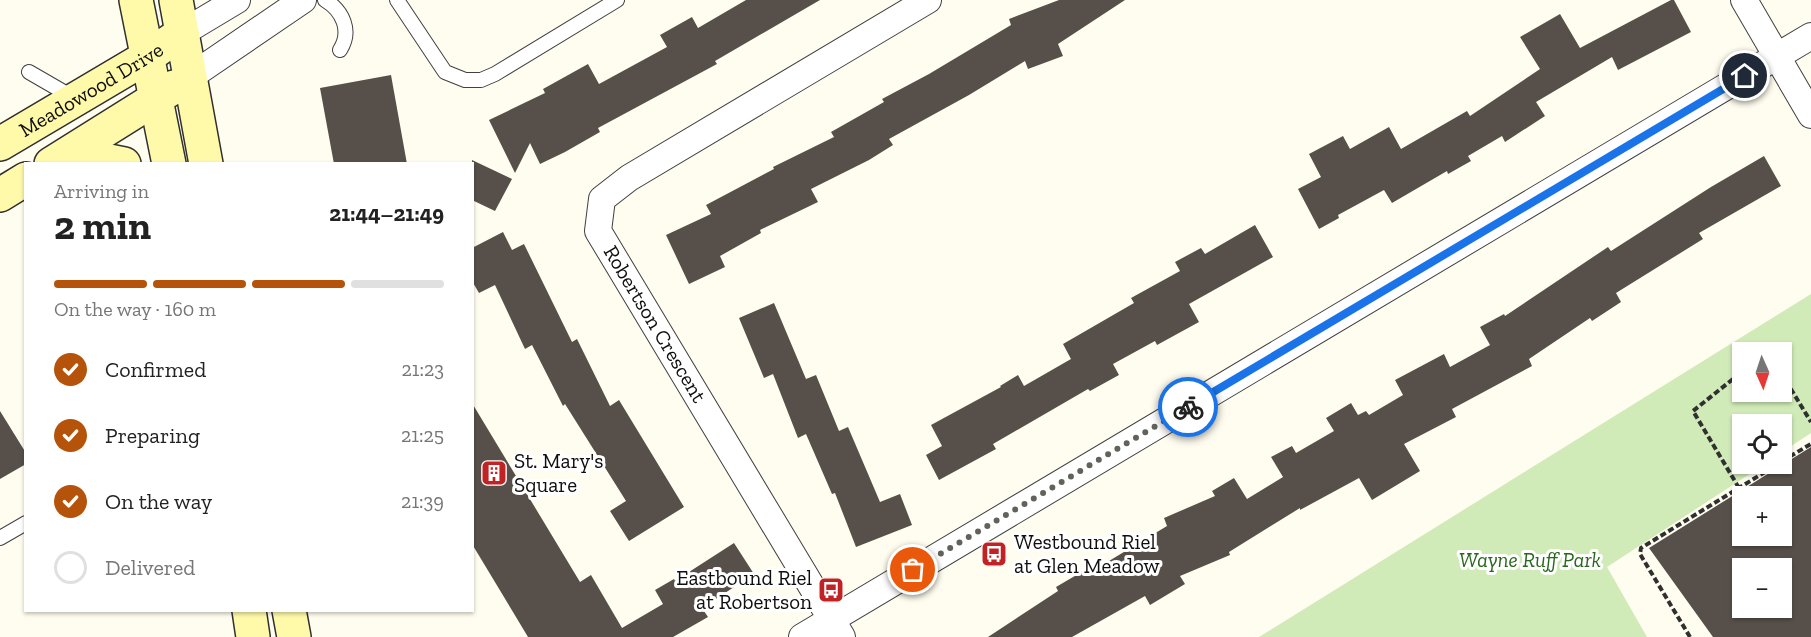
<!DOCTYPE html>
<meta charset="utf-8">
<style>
body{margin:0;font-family:"Zilla Slab",serif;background:#f2f2f2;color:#222;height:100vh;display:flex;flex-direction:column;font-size:22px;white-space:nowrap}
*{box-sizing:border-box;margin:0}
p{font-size:20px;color:#767676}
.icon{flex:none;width:33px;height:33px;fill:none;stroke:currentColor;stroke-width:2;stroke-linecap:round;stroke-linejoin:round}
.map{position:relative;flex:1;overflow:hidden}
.panel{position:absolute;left:24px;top:162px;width:450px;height:450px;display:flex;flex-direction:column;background:#fff;border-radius:0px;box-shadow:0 2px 4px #0004}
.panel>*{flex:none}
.needle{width:39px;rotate:177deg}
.tools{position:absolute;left:1732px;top:342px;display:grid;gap:12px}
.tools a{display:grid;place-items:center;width:60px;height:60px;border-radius:0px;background:#fff;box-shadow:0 2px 4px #0004;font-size:30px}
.pin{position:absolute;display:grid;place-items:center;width:51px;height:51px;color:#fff;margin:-26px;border:3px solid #fff;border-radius:50%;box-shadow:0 2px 6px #0007}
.courier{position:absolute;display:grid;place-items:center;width:60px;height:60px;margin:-30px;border:4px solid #1a73e8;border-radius:50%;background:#fff;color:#222;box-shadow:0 2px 8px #0007}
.overview em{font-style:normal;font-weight:700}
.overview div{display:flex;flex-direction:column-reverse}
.overview{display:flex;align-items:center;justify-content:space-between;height:102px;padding:0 30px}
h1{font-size:39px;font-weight:700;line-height:45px}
.bar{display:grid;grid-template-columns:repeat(4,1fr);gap:9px 6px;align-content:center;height:72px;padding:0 30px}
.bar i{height:8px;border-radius:4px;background:#e0e0e0}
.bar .on{background:#b45309}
.bar p{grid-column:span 4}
ol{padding:0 30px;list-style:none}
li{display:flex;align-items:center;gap:18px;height:66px}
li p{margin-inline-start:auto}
li .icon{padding:6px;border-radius:50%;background:#b45309;color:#fff;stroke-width:4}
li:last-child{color:#767676}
li i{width:33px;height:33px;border:3px solid #e0e0e0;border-radius:50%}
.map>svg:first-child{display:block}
.green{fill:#d0eab8;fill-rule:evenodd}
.building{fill:#57504a;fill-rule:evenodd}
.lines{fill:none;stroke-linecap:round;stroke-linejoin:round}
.lane-casing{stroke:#414141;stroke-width:16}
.street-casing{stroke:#414141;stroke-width:28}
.secondary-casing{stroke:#303030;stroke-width:36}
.path{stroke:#303030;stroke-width:4;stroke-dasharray:6 3;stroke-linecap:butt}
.lane{stroke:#fff;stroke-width:14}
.street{stroke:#fff;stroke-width:26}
.secondary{stroke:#fff9aa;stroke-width:33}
.done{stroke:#62625d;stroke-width:6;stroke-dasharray:0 10.8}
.route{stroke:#1a73e8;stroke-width:8}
.labels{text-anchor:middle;stroke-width:6;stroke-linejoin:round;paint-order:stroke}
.street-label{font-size:21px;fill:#0e0e0e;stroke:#fff}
.poi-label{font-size:21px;fill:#0e0e0e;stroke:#fff;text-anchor:start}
.park-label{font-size:21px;font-style:italic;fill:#29671d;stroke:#fff}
</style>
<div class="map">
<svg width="1811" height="637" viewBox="0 0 1811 637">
<rect width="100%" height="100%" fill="#fffdef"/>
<path class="green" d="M1811,294v139l-29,19v-28h-39v40h22l-158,103 40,70h-388zM1743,352h39v40h-39z"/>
<path class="building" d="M746,0h74l-105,61 2,3 -119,64 2,4 -35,20 -25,12 -10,-21 -15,30 -26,-53 56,-27 -2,-4 45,-25 11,20 68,-37 -7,-12 32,-18 6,11z
M1059,0h66l-67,44 5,12 -35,13 -3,-8 -56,34 -80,44 4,6 -24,15 -58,29 7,13 -58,28 1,3 -41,23 5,11 -36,17 -23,-49 45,-21 -5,-9 68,-36 -1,-2 61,-30 -3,-5 53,-30 -2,-3 47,-25 82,-49 -2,-6z
M1671,0h3l17,32 -73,38 -6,-13 -76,45 9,14 -40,26 -3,-6 -34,20 3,5 -23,13 -1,-3 -55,32 -8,-13 -46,25 1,3 -20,11 -21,-40 23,-12 -12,-23 34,-18 7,13 39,-22 12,22 66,-38 3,5 70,-47 -20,-32 40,-23 20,34z
M391,75l16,89h-73l-14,-76z
M1764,156l17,30 -82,47 4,6 -87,54 5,9 -29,19 -2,-3 -61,41 3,7 -80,43 4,8 -52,27 16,27 -48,29 -13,-22 -59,32v-2l-71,44 1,3 -50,21 5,8 -35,21 -5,-9 -73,41h-84l70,-46 -2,-4 41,-24 2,4 68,-41 -3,-8 51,-22 -3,-5 22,-13 13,21 36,-22 -12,-20 21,-11 4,7 38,-22 -8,-13 25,-15 7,12 8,-4 3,4 34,-20 -8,-15 49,-26 6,13 40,-22 -10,-18 24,-13 1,2 103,-69 3,4 100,-64z
M472,160l40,19 -17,32 -23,-11z
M1255,225l18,32 -84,47 10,18 -42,23 -2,-4 -42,23 6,11 -29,16 -2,-2 -95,55 3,5 -57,31 -13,-25 16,-9 -11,-21 70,-38 -1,-1 18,-11 6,11 47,-27 -8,-15 71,-41 -3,-5 49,-27 -5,-9 26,-14 4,6z
M503,232l9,18 12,-6 48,98 5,-3 33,67 9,-6 65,107 -55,34 -19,-30 16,-10 -61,-97 -2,2 -31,-61 -7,4 -30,-64 -16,8 -7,-12v-33z
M774,303l32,76 10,-4 23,56 9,-4 32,75 20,-8 12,31 -56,22 -21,-54 -3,1 -26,-60 -8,4 -25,-64 -9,4 -25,-60z
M472,403l108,179 11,-7 31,53 41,-24 -8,-14 19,-11 1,2 59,-38 20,31 -52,34 6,9 -35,20h-145l-56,-93z
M0,411l26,42v11l-26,15z
M1811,447v190h-98l-64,-89zM1743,496h39v40h-39zM1743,568h39v40h-39z"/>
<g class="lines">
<g class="lane-casing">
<path id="lane" d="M325,0c18,11 27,31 15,50
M397,0l48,72 20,8h16l14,-6 122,-74
M29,72l45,26
M0,538l26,-15"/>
</g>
<g class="street-casing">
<path id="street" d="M1744,0l67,115
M182,33l55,-33
M190,77l113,-77
M802,637l1009,-601
M842,637l-244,-406 4,-32 27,-21 299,-178"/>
</g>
<g class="secondary-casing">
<g id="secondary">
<path d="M136,0l33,164"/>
<path d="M176,0l30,164"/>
<path id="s1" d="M0,144l147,-87 35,-24"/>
<path d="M51,164l123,-77"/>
<path d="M94,164l15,-3 15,3"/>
<path d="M0,195l26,-16"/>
<path d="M249,610l4,27"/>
<path d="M289,610l5,27"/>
</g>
</g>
<path class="path" d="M1733,379l-40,32 46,77
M1786,381l25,41
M1782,461l29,-17
M1690,637l-50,-83 1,-6 137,-84"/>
<use href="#lane" class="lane"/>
<use href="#street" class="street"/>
<use href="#secondary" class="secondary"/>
</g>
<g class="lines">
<path class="done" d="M913,570l275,-163"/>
<path class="route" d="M1188,407l557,-331"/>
</g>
<defs>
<g id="building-square" transform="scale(1.35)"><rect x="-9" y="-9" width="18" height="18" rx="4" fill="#c12324" stroke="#fff"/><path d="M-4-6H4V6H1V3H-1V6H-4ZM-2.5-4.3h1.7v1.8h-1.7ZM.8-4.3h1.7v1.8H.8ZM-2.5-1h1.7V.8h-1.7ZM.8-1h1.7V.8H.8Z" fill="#fff"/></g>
<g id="bus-square" transform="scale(1.35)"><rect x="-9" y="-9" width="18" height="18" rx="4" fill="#c12324" stroke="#fff"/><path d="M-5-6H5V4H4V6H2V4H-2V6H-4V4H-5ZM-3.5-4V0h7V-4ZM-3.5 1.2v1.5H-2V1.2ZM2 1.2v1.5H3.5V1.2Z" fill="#fff"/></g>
</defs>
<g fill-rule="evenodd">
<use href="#building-square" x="494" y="473"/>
<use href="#bus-square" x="994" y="554"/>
<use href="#bus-square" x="831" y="590"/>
</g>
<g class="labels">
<g class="street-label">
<text dy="7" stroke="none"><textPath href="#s1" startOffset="106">Meadowood Drive</textPath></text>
<text transform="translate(655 324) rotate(59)" y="7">Robertson Crescent</text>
</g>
<g class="poi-label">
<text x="514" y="468">St. Mary's<tspan x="514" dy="24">Square</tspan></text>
<text x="1014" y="549">Westbound Riel<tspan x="1014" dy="24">at Glen Meadow</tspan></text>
<text x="812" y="585" text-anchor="end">Eastbound Riel<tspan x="812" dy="24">at Robertson</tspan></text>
</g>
<g class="park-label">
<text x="1530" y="567">Wayne Ruff Park</text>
</g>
</g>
</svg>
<div class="tools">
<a><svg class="needle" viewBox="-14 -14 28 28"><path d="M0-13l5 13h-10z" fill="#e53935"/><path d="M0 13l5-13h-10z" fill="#767676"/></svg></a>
<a><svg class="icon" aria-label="locate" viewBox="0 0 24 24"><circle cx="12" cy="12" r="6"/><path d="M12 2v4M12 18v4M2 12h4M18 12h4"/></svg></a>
<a>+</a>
<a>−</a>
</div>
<div class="pin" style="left:913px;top:570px;background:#ea580c"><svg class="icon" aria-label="bag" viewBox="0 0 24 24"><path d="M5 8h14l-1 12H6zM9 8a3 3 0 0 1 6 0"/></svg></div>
<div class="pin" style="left:1745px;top:76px;background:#1f2937"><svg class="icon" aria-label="home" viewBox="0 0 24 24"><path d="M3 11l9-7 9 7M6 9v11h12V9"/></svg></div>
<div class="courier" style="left:1188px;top:407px"><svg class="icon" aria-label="bike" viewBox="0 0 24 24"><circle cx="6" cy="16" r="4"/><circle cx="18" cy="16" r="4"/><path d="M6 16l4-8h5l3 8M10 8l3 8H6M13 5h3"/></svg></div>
<section class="panel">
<div class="overview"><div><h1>2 min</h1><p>Arriving in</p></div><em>21:44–21:49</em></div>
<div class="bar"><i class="on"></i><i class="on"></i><i class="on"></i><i></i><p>On the way · 160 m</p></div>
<ol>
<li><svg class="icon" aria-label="check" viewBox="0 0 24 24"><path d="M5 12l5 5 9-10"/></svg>Confirmed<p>21:23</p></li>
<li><svg class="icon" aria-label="check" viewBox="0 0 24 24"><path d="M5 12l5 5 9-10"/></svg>Preparing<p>21:25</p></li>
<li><svg class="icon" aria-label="check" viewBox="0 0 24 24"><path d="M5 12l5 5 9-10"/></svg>On the way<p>21:39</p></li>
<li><i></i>Delivered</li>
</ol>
</section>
</div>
